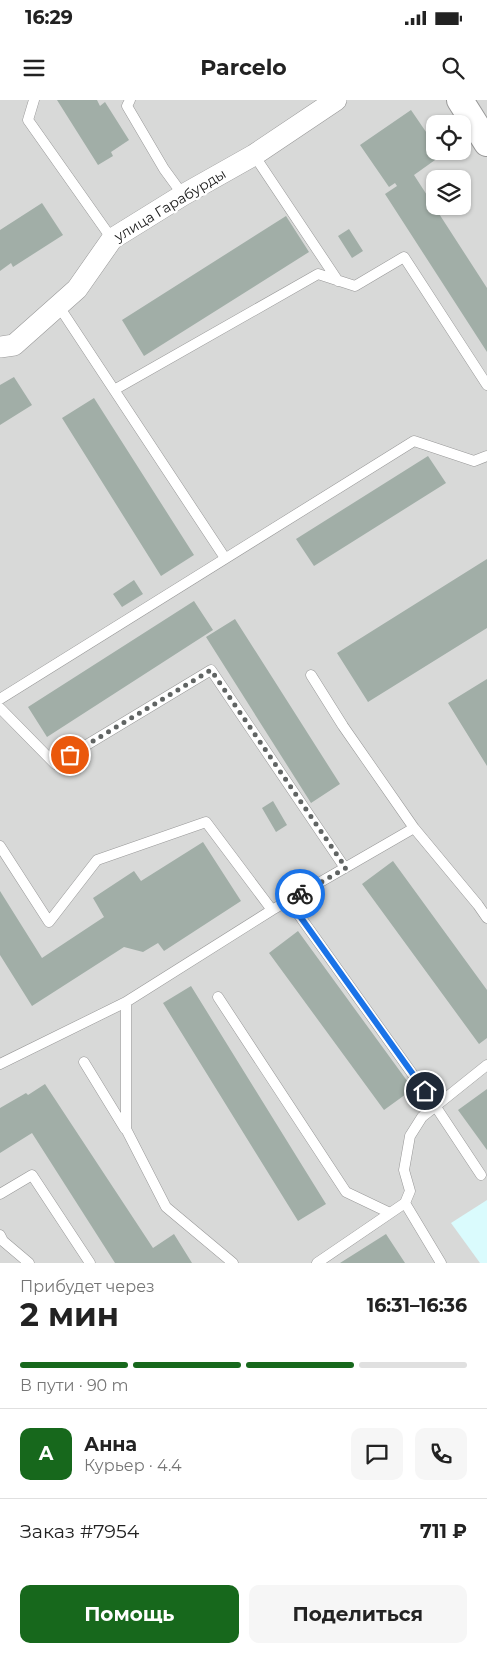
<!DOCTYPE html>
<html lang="ru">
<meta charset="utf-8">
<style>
body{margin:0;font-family:Montserrat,sans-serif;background:#f6f6f6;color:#222;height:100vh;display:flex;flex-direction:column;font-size:19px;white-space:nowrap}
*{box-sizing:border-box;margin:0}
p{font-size:16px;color:#767676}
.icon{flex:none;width:28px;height:28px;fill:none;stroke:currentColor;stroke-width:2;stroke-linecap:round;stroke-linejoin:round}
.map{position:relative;height:1163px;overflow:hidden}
.sheet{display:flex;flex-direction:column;background:#fff;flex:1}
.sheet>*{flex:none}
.tools{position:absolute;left:426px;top:15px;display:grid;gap:10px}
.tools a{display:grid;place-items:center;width:45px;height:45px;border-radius:10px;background:#fff;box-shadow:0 1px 4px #0004;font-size:25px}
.pin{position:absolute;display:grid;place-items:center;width:42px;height:42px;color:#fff;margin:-21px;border:2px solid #fff;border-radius:50%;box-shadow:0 1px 5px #0007}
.courier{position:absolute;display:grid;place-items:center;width:50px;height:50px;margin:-25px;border:4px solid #1a73e8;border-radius:50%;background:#fff;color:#222;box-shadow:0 1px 6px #0007}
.summary em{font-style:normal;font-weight:700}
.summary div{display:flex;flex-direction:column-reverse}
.summary{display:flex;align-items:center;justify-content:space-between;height:85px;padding:0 20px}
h1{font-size:32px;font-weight:700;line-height:38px}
.bar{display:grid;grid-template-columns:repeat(4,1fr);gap:8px 5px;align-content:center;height:60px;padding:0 20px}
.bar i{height:6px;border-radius:4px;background:#e0e0e0}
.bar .selected{background:#17681c}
.bar p{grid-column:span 4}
.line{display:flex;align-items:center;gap:12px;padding:0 20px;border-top:1px solid #e0e0e0}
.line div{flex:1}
.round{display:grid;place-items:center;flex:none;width:52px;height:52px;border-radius:10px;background:#f6f6f6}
.action{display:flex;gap:10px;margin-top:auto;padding:10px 20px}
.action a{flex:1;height:58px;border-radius:10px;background:#17681c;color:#fff;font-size:20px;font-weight:700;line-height:58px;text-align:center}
.action a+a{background:#f6f6f6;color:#222}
.status{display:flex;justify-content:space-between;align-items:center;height:35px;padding:0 25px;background:#fff;direction:ltr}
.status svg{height:14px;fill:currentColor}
header{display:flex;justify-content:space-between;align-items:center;height:65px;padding:0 20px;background:#fff;font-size:22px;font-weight:700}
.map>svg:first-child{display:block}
.residential{fill:#d8d9d8;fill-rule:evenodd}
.education{fill:#dafbfd}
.building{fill:#a1aea7}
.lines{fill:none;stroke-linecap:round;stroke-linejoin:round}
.service-casing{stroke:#989898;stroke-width:11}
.minor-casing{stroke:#989898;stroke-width:22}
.tertiary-casing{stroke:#989898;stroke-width:28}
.service{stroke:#fff;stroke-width:10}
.minor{stroke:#fff;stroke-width:21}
.tertiary{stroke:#fff;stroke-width:26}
.done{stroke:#606463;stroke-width:5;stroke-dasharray:0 9}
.route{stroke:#1a73e8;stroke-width:6}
.labels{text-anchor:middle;stroke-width:4.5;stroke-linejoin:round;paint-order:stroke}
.street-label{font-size:14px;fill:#1b1b1b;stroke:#fff}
</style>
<div class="status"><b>16:29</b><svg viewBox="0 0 49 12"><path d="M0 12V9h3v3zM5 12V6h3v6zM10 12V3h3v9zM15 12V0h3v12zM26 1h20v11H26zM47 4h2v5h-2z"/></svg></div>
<header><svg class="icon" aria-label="menu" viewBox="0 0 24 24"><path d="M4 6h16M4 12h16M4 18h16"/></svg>Parcelo<svg class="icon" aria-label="search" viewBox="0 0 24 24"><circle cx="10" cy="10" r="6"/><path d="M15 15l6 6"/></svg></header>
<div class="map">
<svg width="487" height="1163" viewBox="0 0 487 1163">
<rect width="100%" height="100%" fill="#e1ede9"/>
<path class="residential" d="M0,0h487v1163h-487zM435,24h27v27h-27zM435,79h27v27h-27z"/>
<path class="education" d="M487,1100v63h-7l-29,-40z"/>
<path class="building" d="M57,0h40l3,6 5,-4 24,38 -18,12 2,4 -15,9z
M411,10l24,35v6h4l3,4 -28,20 73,113v64l-102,-158 12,-8 -2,-3 -6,4 -29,-42z
M42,103l21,32 -50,32 -2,-4 -11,8v-41z
M286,116l23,36 -165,104 -22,-36z
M349,129l14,22 -11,7 -14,-22z
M14,277l18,28 -32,20v-40z
M94,298l100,157 -33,21 -99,-158z
M428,356l18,27 -132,83 -18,-27z
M487,459v69l-119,74 -31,-49z
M134,480l9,14 -21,13 -9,-13z
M194,501l19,29 -166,107 -19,-30z
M235,519l105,165 -29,19 -105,-166z
M487,579v87l-39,-63z
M273,701l14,24 -11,7 -14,-24z
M203,742l38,59 -77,50 -6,-8 -15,9 -19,-5 -92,59 -32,-51v-64l42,67 62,-41 -11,-19 41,-27 7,10z
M393,761l94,129v48l-8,6 -117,-160z
M298,831l115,158 -29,21 -115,-157z
M191,886l135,218 -28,17 -135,-218z
M45,984l108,164 21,-14 18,29h-77l-83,-130 -32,20v-45l26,-15 2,2z
M487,989v61l-29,-40z
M386,1134l19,29h-65z"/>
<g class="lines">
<g class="service-casing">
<path id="service" d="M34,0l-6,20 84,119
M130,0l-3,6 37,63 19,26
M254,55l84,126
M58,205l167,253
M114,290l204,-116 37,12 49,-29 83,128
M0,599l414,-258 60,20 13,-5
M0,608l55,56 156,-94 134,198
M414,728l64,77 9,13
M0,746l49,76 48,-62 109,-38 66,88
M289,801l147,206 45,68
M218,897l128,195 44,21
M84,962l41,67
M0,964l126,-62
M0,1094l32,-19 58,88
M405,1103l36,60
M0,1135l3,6 26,22
M233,1163l-67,-56 -40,-78v-127l146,-92 142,-82 -71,-102 -32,-51
M317,1163l88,-60 5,-12 -6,-21 6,-34 12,-19 65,-52"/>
</g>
<g class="minor-casing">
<path id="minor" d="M0,247l14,-2 63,-56 35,-50 71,-44 71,-40 82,-55"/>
</g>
<g class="tertiary-casing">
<path id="tertiary" d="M460,0l27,43"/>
</g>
<use href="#service" class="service"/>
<use href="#minor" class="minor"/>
<use href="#tertiary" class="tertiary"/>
</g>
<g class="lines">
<path class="done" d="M70,655l141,-85 135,198 -46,26"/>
<path class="route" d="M300,794l-11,7 136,190"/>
</g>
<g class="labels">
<g class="street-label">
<text transform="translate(170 105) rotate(-31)" y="5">улица Гарабурды</text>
</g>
</g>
</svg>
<div class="tools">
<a><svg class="icon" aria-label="locate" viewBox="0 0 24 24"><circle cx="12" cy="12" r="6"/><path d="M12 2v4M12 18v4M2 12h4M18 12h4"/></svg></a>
<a><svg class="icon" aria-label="layers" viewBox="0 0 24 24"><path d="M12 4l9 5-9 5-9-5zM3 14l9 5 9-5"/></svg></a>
</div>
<div class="pin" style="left:70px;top:655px;background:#ea580c"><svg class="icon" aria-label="bag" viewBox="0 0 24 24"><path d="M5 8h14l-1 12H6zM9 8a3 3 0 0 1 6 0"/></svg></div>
<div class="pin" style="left:425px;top:991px;background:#1f2937"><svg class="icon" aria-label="home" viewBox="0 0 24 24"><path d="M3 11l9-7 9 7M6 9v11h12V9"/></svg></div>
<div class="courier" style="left:300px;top:794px"><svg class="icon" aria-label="bike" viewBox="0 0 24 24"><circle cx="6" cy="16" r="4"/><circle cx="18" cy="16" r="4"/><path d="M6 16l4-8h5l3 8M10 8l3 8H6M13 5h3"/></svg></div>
</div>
<section class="sheet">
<div class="summary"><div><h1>2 мин</h1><p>Прибудет через</p></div><em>16:31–16:36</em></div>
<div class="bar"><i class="selected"></i><i class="selected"></i><i class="selected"></i><i></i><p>В пути · 90 m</p></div>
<div class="line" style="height:90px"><b class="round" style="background:#17681c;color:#fff">А</b><div><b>Анна</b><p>Курьер · 4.4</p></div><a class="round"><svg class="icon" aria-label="chat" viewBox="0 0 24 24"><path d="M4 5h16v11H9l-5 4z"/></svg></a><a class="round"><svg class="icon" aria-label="phone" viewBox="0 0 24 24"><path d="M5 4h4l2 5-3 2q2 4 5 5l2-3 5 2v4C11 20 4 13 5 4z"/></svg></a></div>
<div class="line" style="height:65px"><div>Заказ #7954</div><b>711 ₽</b></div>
<div class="action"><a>Помощь</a><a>Поделиться</a></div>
</section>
